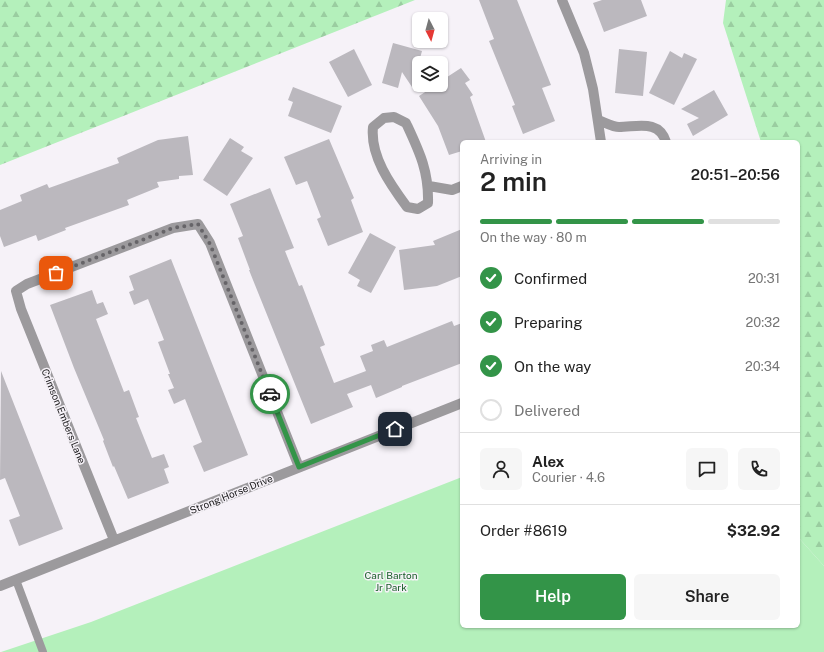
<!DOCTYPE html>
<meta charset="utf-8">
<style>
body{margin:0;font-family:"Public Sans",sans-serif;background:#f6f6f6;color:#222;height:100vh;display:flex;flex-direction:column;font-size:15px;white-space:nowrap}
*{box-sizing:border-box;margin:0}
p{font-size:13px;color:#767676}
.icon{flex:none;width:22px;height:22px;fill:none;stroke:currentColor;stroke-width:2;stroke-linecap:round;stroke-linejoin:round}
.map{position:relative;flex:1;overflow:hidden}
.details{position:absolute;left:460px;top:140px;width:340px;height:488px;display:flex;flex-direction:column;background:#fff;border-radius:6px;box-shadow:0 1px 3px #0004}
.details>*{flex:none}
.needle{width:26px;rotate:174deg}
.buttons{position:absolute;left:412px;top:12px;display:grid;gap:8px}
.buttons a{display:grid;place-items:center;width:36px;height:36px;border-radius:6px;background:#fff;box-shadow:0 1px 3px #0004;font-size:20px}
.pin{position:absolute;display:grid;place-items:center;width:34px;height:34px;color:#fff;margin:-17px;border-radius:8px;box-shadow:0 2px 6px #0006}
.courier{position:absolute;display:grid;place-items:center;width:40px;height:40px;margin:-20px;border:3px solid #339448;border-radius:50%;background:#fff;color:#222;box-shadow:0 1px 5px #0007}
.summary em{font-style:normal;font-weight:600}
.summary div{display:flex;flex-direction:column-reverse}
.summary{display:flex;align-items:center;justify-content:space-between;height:68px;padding:0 20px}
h1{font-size:26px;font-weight:600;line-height:30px}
.bar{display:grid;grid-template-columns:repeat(4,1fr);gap:6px 4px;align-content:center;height:48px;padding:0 20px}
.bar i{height:5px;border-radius:3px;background:#e0e0e0}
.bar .current{background:#339448}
.bar p{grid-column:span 4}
.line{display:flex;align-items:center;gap:10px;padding:0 20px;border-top:1px solid #e0e0e0}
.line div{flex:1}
.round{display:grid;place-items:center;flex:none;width:42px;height:42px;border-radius:6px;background:#f6f6f6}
ol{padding:0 20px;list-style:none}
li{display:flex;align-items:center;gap:12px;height:44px}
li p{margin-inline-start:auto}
li .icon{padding:4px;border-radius:50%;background:#339448;color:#fff;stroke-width:4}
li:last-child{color:#767676}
li i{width:22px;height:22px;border:2px solid #e0e0e0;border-radius:50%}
.primary-button{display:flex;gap:8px;margin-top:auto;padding:8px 20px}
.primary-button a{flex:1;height:46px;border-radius:6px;background:#339448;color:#fff;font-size:16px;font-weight:600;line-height:46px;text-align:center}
.primary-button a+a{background:#f6f6f6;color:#222}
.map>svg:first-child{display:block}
.forest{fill:url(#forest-firs)}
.park{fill:#b4f0bb}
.building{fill:#bbb8be}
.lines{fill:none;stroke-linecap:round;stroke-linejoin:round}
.lane{stroke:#9c9a9d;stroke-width:8}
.street{stroke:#9c9a9d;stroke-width:10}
.done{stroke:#666468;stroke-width:4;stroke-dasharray:0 7.2}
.route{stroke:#339448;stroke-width:5}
.labels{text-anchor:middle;stroke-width:3;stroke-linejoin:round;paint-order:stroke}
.street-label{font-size:10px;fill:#19181a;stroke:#f6f2f8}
.park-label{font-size:10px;fill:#185d28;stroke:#f6f2f8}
</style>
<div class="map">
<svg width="824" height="652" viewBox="0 0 824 652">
<defs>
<pattern id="forest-firs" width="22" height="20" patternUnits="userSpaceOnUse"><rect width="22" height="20" fill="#b4f0bb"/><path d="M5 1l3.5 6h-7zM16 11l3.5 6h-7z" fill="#9acda0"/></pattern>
</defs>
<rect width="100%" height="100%" fill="#f6f2f8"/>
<path class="forest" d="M0,0h415l-415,165z
M726,0h98v566l-26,-29v-395h-37l-38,-119z"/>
<path class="park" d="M462,477v149h336v-89l26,29v86h-823l90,-30z"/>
<path class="building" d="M479,0h38l34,85 -9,3 13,33 -32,13 -11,-28 3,-1 -26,-64 5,-2z
M602,0h39l6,16 -43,16 -11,-29z
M393,43l29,8 -10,36 -10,-15 -4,16 -16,-5z
M354,49l18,36 -24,12 -19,-35z
M619,49l28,3 -4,44 -28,-3z
M670,51l12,7 2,-5 13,6 -23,46 -25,-12z
M461,68l9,12 -5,3 8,12 -3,2 16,45h-24v9l-13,4 -11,-29 -19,-30 17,-11h5v-4z
M293,87l49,19 -11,27 -43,-17 5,-14 -5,-2z
M714,90l14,25 -35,21 -6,-12 12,-6 -18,-9z
M188,136l5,39 -14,1v3l-22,3 2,5 -32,13 2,5 -64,23 1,2 -28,11 -2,-6 -32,12 -4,-11v-26l22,-9 -2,-6 27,-11 2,4 70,-25 -2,-5 41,-18z
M230,138l14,9 -3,4 12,7 -26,38 -24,-16z
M329,139l25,59 -3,2 12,32 -35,14 -11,-27 4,-2 -14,-36 -11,4 -12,-28z
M270,188l24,60 -9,3 14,35 3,-1 23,60 -5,2 14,36 32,-12 -6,-15 13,-5 -2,-6 13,-5 3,7 65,-26 2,5 8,-3v40l-60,23v1l-26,11 -5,-13 -24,9 6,13 -42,17 -62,-154h1l-12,-32 5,-2 -13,-32z
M462,229v47l-25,10 -33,4 -5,-40 36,-5 -2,-4z
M370,233l26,14 -25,46 -14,-7 3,-6 -12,-7z
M171,259l77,196 -44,17 -11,-26 9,-4 -17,-43 -11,5 -6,-14 6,-2 -6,-14h2l-12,-32 6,-2 -16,-41 -14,6 -5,-13 5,-2 -5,-14z
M92,290l5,14 6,-2 5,12 -12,5 28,73 5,-2 10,27 -3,1 16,40 12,-4 5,13 -5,2 5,14 -41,16 -14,-33 -1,1 -10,-26 1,-1 -30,-72 -24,-63z
M1,371l62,158 -44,17 -10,-26 11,-4 -15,-38 -5,2z"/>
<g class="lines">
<path class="lane" d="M16,580l27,72"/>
<path class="street" d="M562,0l22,53 9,36 8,53
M394,117l12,6c13,28 23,48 22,80l-10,6 -11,-2c-17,-23 -37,-51 -34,-80l11,-9z
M598,120c6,2 15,7 21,7 18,0 40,-8 47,15
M429,186l23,4 10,-4
M114,540l-93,-231 -5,-18 11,-7 146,-56 25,-4 12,19 89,224
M0,586l462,-183"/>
</g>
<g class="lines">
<path class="done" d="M56,273l117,-45 25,-4 12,20 60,150"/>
<path class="route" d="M270,394l29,73 96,-38"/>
</g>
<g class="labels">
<g class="street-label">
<text transform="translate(64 416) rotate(68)" y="4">Crimson Embers Lane</text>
<text transform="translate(231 494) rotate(-22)" y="4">Strong Horse Drive</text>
</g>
<g class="park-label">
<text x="391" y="579">Carl Barton<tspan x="391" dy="12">Jr Park</tspan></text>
</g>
</g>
</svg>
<div class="buttons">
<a><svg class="needle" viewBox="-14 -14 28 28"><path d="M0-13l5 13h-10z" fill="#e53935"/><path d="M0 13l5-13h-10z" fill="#767676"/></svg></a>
<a><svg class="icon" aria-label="layers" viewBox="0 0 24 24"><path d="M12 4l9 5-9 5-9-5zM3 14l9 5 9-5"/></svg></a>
</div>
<div class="pin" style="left:56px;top:273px;background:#ea580c"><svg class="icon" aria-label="bag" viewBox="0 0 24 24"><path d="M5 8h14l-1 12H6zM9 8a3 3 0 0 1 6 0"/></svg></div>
<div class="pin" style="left:395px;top:429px;background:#1f2937"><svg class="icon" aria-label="home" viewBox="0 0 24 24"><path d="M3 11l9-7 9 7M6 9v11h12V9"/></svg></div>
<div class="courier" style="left:270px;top:394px"><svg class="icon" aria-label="car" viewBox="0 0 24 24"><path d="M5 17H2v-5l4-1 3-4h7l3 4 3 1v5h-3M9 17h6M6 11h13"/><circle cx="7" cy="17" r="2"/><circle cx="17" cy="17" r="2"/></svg></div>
<section class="details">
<div class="summary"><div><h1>2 min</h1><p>Arriving in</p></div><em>20:51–20:56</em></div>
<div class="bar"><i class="current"></i><i class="current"></i><i class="current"></i><i></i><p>On the way · 80 m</p></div>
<ol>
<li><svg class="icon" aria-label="check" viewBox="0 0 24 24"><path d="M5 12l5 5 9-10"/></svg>Confirmed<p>20:31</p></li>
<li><svg class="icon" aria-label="check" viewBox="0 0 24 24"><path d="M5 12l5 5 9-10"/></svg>Preparing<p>20:32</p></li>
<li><svg class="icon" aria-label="check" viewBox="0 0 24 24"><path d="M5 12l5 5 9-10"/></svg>On the way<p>20:34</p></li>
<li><i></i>Delivered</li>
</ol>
<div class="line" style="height:72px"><a class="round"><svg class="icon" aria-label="person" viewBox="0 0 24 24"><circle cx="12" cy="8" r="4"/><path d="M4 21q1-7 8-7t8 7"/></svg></a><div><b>Alex</b><p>Courier · 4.6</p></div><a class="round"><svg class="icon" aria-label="chat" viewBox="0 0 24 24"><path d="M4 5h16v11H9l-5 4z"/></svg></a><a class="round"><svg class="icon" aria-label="phone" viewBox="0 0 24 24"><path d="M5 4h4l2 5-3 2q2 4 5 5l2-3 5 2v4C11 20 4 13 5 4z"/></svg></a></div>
<div class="line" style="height:52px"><div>Order #8619</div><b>$32.92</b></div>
<div class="primary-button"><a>Help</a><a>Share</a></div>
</section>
</div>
